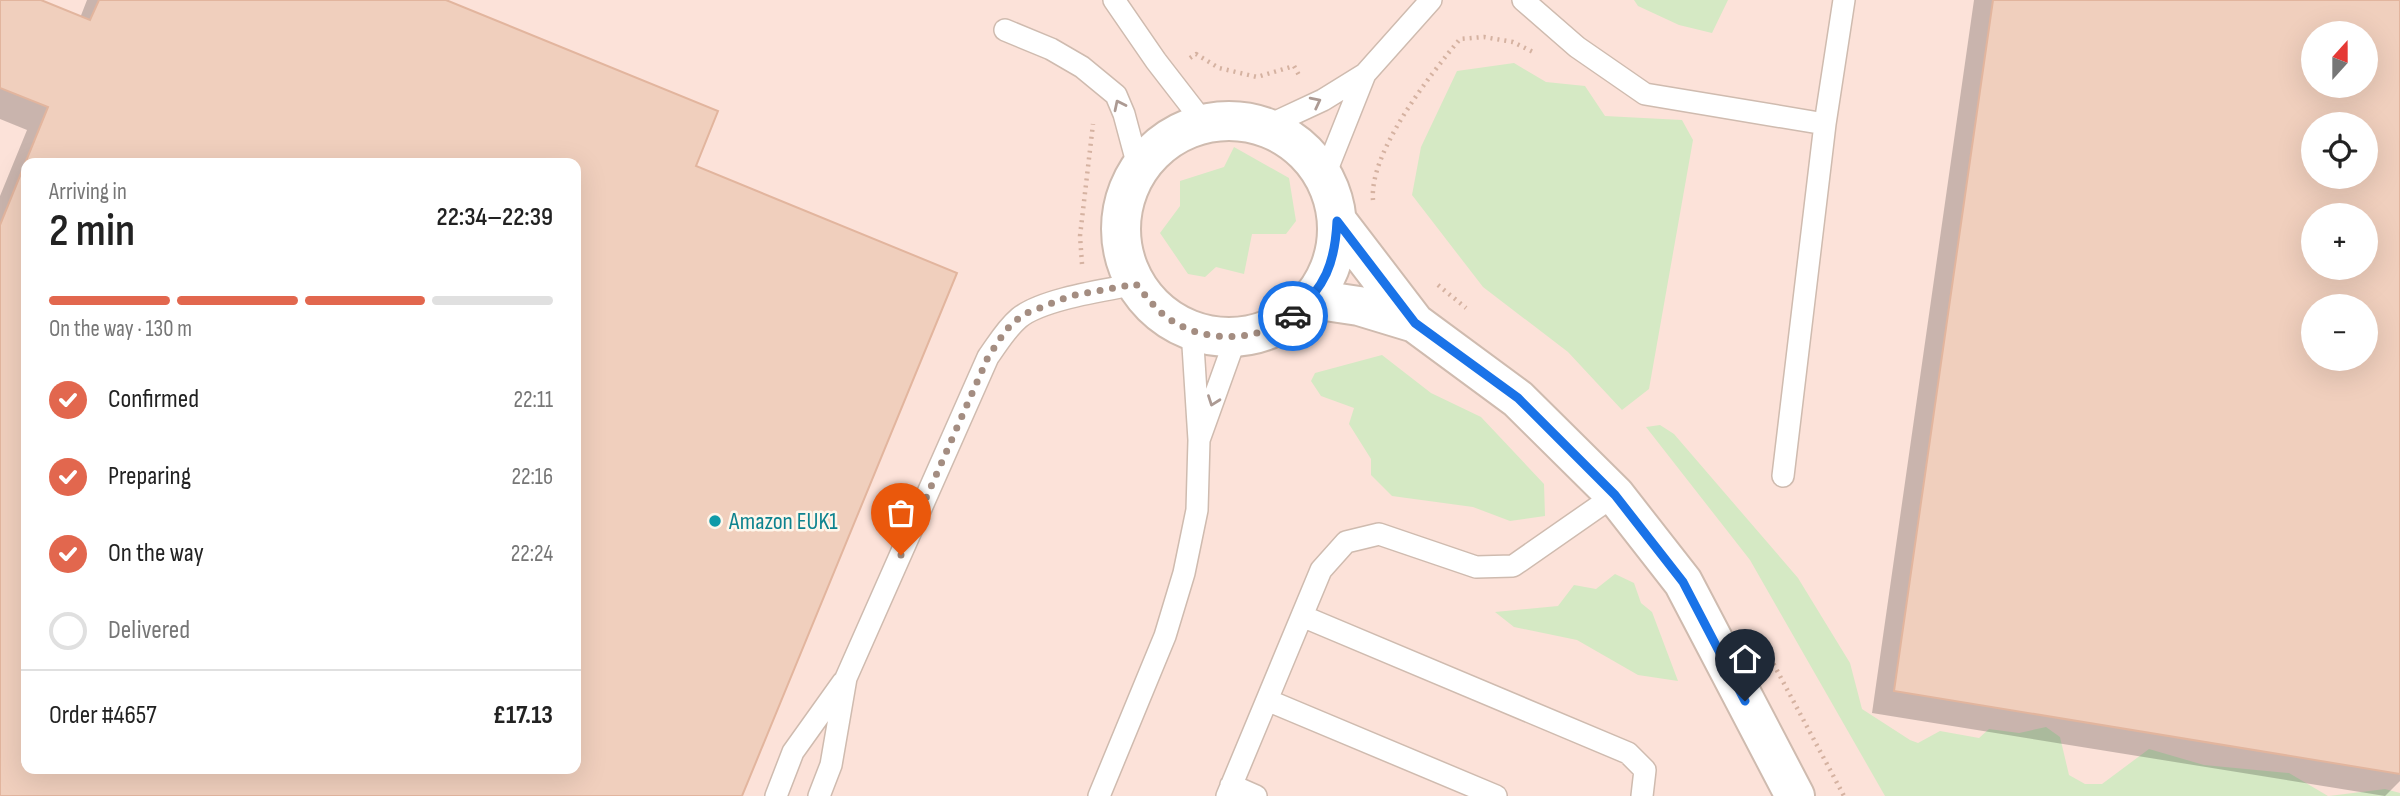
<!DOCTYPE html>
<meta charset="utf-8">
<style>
body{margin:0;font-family:"Sofia Sans Condensed",sans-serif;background:#f2f2f2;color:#222;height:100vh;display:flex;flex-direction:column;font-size:26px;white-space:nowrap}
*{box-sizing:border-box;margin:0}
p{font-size:23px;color:#767676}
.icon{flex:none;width:38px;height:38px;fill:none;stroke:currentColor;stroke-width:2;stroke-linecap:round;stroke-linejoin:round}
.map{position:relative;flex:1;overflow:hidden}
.panel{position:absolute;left:21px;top:158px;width:560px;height:616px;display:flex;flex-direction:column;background:#fff;border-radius:14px;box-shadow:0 7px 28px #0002}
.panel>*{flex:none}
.needle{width:46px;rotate:21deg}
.fabs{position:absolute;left:2301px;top:21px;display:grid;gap:14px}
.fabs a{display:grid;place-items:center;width:77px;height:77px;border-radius:50%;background:#fff;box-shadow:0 7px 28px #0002;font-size:35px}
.pin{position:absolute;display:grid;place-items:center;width:60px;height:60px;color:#fff;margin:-72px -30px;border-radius:50% 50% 50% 0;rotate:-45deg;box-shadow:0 0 7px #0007}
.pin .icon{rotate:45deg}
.courier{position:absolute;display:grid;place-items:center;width:70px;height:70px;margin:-35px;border:5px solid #1a73e8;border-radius:50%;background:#fff;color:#222;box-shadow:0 2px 9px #0007}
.headline em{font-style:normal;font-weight:600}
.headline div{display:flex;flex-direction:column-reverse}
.headline{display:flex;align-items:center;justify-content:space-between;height:119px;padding:0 28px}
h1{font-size:46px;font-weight:600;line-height:52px}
.bar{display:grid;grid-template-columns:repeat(4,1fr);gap:10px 7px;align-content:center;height:84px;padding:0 28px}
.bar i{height:9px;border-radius:5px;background:#e0e0e0}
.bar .on{background:#e2674e}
.bar p{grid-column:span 4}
.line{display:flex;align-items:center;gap:18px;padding:0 28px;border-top:2px solid #e0e0e0}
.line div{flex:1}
ol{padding:0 28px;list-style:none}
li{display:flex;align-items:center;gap:21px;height:77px}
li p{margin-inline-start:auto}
li .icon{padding:7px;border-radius:50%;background:#e2674e;color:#fff;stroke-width:4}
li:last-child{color:#767676}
li i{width:38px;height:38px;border:4px solid #e0e0e0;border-radius:50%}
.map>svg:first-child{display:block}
.commercial{fill:#fce2d9;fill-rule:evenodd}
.green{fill:#d5e9c4}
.shadow{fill:#0003;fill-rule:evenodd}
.building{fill:#f0cfbd;stroke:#e2b59e;stroke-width:2;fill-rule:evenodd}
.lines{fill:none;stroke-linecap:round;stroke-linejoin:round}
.service-casing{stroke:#cfbbaf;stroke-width:24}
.minor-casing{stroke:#cfbbaf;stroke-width:42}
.path{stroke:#d5b2a1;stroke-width:4.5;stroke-dasharray:2 5;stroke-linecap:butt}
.service{stroke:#fff;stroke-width:21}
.minor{stroke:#fff;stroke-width:38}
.oneway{stroke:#ac9a93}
.done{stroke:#a48d81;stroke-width:7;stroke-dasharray:0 12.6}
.route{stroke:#1a73e8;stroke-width:9}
.culture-dot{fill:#0f9aa8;stroke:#fef6eb;stroke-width:2.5}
.labels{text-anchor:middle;stroke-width:5;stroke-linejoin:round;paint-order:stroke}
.culture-label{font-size:24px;fill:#0d838f;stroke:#fef6eb;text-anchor:start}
</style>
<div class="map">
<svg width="2400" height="796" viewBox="0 0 2400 796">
<rect width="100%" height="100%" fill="#fcf2e5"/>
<path class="commercial" d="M0,0h2400v796h-2400zM2314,33h52v53h-52zM2314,124h52v53h-52zM26,163h550v605h-550zM2314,215h52v53h-52zM2314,306h52v53h-52z"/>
<path class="green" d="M1634,0h94l-16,33 -33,-8 -41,-19z
M1514,63l32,19 39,4 20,30 77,4 11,20 -44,249 -27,21 -54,-58 -85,-65 -71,-92 9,-48 36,-76z
M1234,147l55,31 7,43 -10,13h-34l-8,40 -28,-7 -11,10 -17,-3 -28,-41 20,-27v-25l44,-14z
M1382,355l49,38 50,24 63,67 1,32 -35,5 -37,-14 -81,-11 -21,-21v-16l-22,-35 5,-16 -33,-12 -10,-15 4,-8z
M1660,425l14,9 124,144 52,85 12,46 48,31 8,3 22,-12 39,7 10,-9 30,4 27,-6 14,10 9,38 16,9h17l47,-35 55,16 85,8 39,23h-443l-135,-236 -104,-133z
M1615,574l19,9 7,20 11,9 26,69 -40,-6 -61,-35 -63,-13 -19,-15 63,-6 16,-21 22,4z
M2385,789l15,4v3h-71z"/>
<path class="shadow" d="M0,0h37l43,18 7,-18h355l252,167 46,629h-740v-600l27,-66 -27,-11zM26,163h550v605h-550z
M1974,0h426v781l-15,15 -513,-83zM2314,33h52v53h-52zM2314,124h52v53h-52zM2314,215h52v53h-52zM2314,306h52v53h-52z"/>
<path class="building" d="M0,0h41l49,20 9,-20h347l272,111 -22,55 261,107 -215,523h-742v-571l48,-118 -48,-19zM26,163h550v605h-550z
M1993,0h407v774l-506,-83zM2314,33h52v53h-52zM2314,124h52v53h-52zM2314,215h52v53h-52zM2314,306h52v53h-52z"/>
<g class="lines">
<g class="service-casing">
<path id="service" d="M1114,0l42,61 48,62
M1523,0l54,47 68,47 180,30 -42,352
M1005,30l46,19 31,18 34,28 8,19 15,56
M1825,124l19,-124
M1265,127l58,-27 42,-26 66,-74
M1324,177l41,-103
M1192,330l7,110 37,-103
M1302,616l326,137 17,17 -3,26
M1267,700l229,96
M1231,785l25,11
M776,796l17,-44 50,-70
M819,796l12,-31 15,-87 142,-321c10,-14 18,-28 31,-39 23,-19 87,-28 117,-34
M1099,796l66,-160 19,-63 13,-63 2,-70
M1227,796l94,-226 25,-28 33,-8 97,33 37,-1 102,-71"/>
</g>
<g class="minor-casing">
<path id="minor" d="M1121 229a108 108 0 1 1 216 0a108 108 0 1 1-216 0Z
M1337,221l78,102 103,76 97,96 68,87 112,214
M1312,299l47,7 56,17"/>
</g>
<path class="path" d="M1190,58l6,-4 23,14 38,9 37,-11 6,11
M1373,200c-4,-48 57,-125 87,-161l24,-2 29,5 20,10
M1082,264l-2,-28 13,-112
M1438,285l28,23
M1757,633l87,163"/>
<use href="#service" class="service"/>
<use href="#minor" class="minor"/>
</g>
<defs><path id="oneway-chevron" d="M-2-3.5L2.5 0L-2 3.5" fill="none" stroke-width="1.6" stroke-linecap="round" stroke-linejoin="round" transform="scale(1.75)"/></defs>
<g class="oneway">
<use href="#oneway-chevron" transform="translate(1316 102) rotate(-27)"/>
<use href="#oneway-chevron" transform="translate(1119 105) rotate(-116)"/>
<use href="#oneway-chevron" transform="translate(1213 401) rotate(110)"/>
</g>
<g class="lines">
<path class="done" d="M901,555l87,-198 18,-27 16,-15 48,-19 66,-12c10,12 20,26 33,35 37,25 89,23 124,-3"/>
<path class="route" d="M1293,316c32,-29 42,-52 44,-95l78,102 103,75 97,97 68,87 62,119"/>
</g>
<circle class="culture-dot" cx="715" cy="521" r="7"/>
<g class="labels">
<g class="culture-label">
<text x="729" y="529">Amazon EUK1</text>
</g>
</g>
</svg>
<div class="fabs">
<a><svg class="needle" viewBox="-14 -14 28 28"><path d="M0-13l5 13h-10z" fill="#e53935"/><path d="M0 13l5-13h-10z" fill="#767676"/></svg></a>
<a><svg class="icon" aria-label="locate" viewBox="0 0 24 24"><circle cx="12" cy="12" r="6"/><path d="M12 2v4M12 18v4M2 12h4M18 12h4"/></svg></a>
<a>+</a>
<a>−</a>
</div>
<div class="pin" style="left:901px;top:555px;background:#ea580c"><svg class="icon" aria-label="bag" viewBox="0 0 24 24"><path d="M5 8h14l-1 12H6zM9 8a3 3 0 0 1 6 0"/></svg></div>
<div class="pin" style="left:1745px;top:701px;background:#1f2937"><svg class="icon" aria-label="home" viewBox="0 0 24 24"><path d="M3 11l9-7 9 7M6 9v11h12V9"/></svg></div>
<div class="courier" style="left:1293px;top:316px"><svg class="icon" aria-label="car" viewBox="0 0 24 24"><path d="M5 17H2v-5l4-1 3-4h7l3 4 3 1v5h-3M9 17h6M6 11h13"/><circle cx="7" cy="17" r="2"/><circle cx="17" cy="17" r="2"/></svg></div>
<section class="panel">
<div class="headline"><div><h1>2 min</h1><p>Arriving in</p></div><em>22:34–22:39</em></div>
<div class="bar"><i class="on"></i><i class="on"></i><i class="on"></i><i></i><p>On the way · 130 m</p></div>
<ol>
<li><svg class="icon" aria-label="check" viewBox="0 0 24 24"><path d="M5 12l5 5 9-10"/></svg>Confirmed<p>22:11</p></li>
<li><svg class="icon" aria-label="check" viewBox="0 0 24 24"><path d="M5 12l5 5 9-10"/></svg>Preparing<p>22:16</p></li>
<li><svg class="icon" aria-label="check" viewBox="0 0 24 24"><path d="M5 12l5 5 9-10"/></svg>On the way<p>22:24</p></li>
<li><i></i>Delivered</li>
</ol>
<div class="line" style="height:91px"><div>Order #4657</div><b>£17.13</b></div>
</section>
</div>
